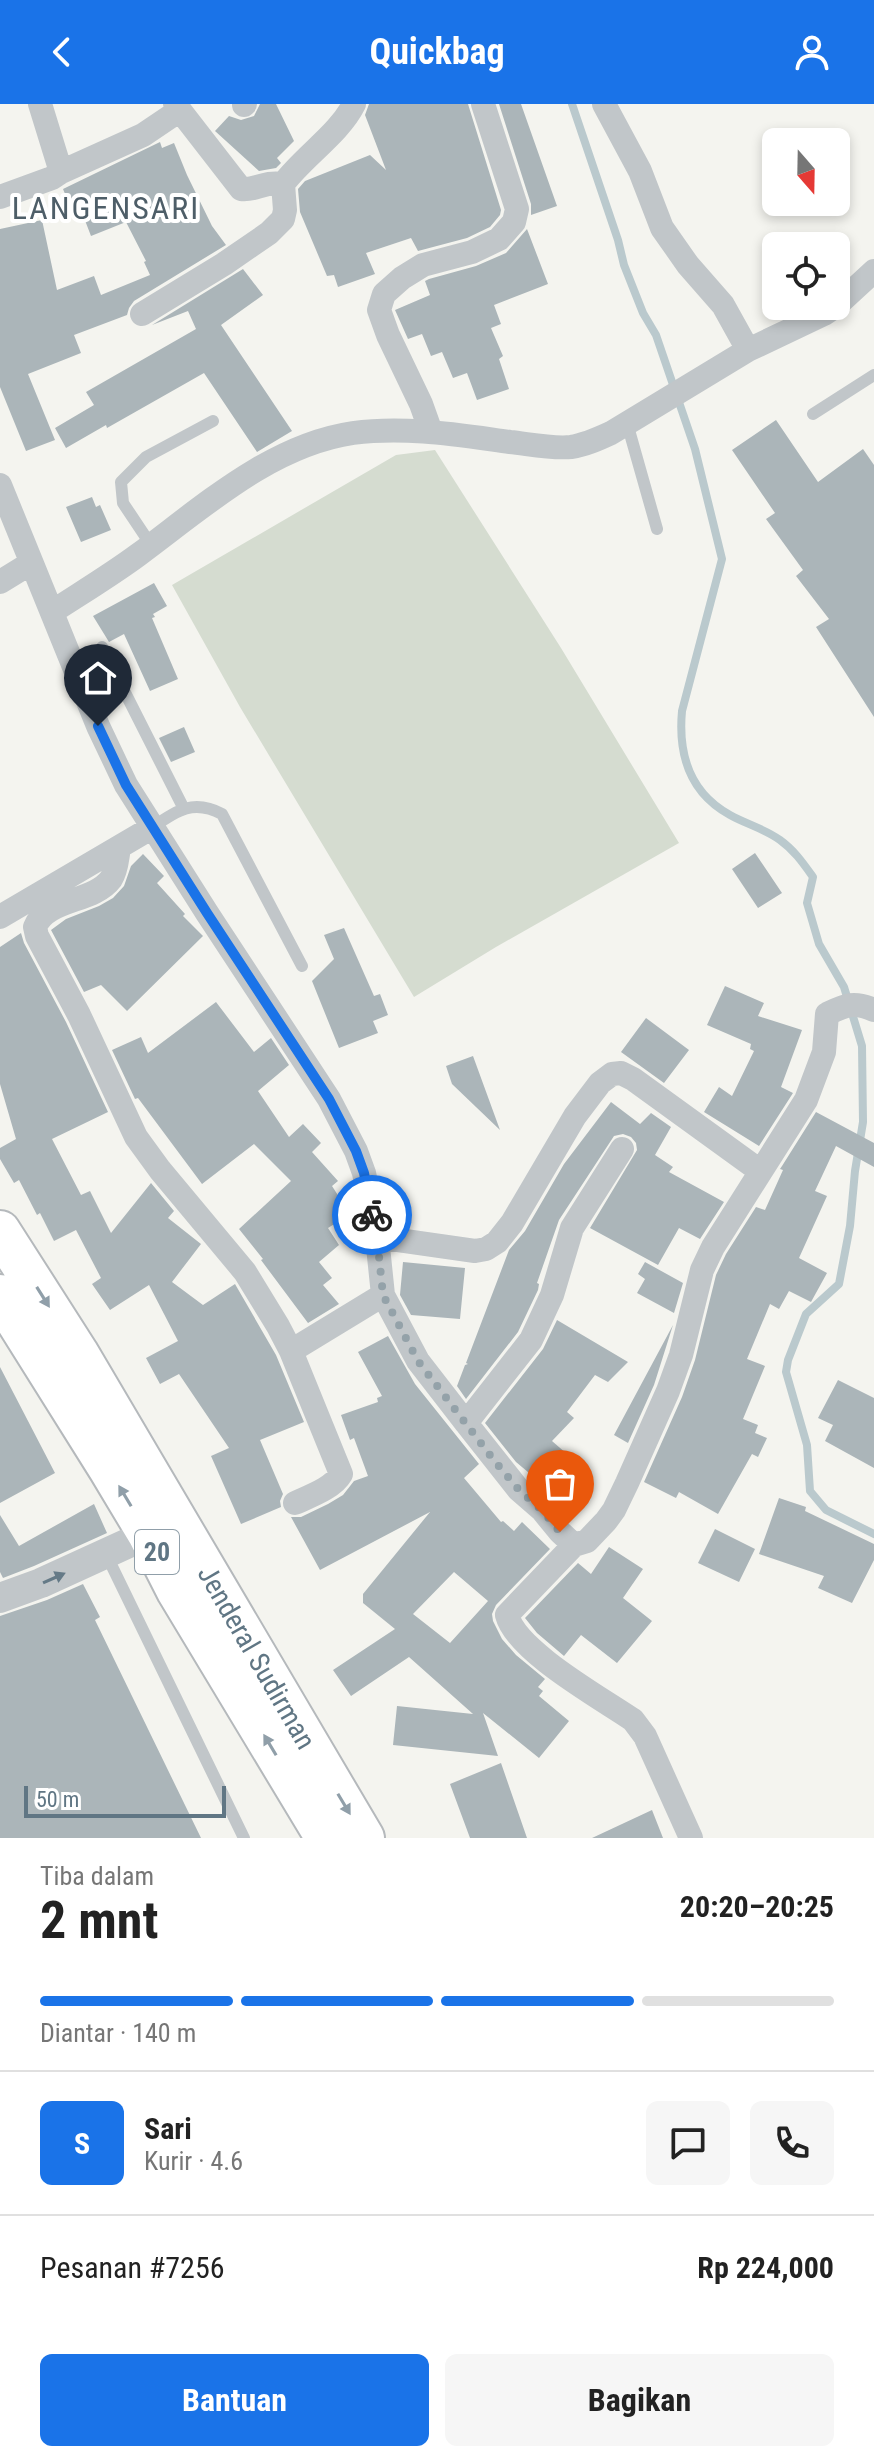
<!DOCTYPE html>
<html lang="id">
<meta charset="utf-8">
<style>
body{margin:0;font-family:"Roboto Condensed",sans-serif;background:#f6f6f6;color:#222;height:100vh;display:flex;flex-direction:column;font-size:30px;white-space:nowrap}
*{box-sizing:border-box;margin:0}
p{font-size:26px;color:#767676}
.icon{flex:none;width:44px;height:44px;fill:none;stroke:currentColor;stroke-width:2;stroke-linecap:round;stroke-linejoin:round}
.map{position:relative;height:1734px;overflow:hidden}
.details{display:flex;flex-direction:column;background:#fff;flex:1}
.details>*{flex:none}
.needle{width:52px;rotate:160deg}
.controls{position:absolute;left:762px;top:24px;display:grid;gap:16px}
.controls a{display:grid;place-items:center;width:88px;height:88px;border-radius:12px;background:#fff;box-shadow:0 4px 12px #0003;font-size:40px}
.scale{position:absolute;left:24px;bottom:20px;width:202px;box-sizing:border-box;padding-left:8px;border:4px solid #607684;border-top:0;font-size:22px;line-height:28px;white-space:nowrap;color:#607684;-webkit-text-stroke:6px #fff;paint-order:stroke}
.pin{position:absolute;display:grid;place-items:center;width:68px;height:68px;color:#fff;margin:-82px -34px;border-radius:50% 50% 50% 0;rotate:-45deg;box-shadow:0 0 8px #0007}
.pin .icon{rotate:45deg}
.courier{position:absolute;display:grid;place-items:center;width:80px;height:80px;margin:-40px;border:6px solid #1a73e8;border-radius:50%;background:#fff;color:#222;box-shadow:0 2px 10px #0007}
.head em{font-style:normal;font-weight:700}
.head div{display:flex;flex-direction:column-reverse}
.head{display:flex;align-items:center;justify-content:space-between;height:136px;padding:0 40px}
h1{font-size:52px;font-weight:700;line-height:60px}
.bar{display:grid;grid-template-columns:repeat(4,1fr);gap:12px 8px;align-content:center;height:96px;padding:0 40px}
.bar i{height:10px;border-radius:6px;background:#e0e0e0}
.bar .selected{background:#1a73e8}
.bar p{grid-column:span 4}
.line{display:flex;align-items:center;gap:20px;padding:0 40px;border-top:2px solid #e0e0e0}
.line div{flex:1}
.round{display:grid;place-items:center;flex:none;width:84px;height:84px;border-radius:12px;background:#f6f6f6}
.cta{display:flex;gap:16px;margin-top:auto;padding:16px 40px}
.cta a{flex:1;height:92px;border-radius:12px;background:#1a73e8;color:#fff;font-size:32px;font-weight:700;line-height:92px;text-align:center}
.cta a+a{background:#f6f6f6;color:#222}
header{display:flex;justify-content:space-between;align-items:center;height:104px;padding:0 40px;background:#1a73e8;color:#fff;font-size:36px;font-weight:700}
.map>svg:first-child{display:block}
.green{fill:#d5dcd0}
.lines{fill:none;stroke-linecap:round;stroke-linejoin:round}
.stream{stroke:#bac9cd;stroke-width:8}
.building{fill:#abb5b9;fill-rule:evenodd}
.trunk-casing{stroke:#b5b9bc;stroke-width:44}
.service{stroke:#c1c6c9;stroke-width:12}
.minor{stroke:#c1c6c9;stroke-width:24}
.tertiary{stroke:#c1c6c9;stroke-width:30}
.trunk{stroke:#fff;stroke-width:40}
.oneway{fill:#909fa9}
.oneway2{fill:#657a87}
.done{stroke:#94a2a9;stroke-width:8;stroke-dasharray:0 14.4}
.route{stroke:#1a73e8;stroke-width:10}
.labels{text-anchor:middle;stroke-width:8;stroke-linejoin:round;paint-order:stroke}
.shield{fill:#fff;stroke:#909fa9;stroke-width:2}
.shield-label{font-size:26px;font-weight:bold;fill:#607684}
.street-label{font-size:28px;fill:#607684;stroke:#fff}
.quarter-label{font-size:32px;letter-spacing:2px;fill:#4e5e68;stroke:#fff}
</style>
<header><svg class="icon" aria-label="back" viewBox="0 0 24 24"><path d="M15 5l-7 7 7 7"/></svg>Quickbag<svg class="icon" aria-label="person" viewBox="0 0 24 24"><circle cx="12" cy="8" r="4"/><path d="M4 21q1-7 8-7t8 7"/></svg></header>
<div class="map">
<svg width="874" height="1734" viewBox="0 0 874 1734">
<rect width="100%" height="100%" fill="#f4f4ef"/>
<path class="green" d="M435,346l126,198 118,195 -183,104 -82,50 -174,-290 -68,-122 224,-130z"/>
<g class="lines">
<path class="stream" d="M572,0l46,136 6,25 19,48 13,22 39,114 27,110 -40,152c-4,44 8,82 48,104 16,9 35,14 50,25 14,10 23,23 33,37l-6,26 12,41 25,43 18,59 1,76 -8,49 -5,55 -11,58 -33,30 -18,46 -2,12 21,73 3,46 16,19 48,24"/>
</g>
<path class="building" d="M260,0h16l18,37 -17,17 4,5 -5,5 -17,3 -44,-40 14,-15 12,4 13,-4z
M369,0h99l33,106 -1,5 -10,12 -23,11 -49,13 -7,-13 -45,15 9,21 -37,13 -4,-12 -7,1 -27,-64 -2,-23 7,-8 65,-26 16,15 -21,-55z
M499,0h22l36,102 -26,9v-11z
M160,38l2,6 12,-5 13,32 25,51 14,19 -92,56 -5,7 -2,7 -53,20 7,18 -53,21 27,66 -29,11 -26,-64v-158l42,-9 15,70 37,-14 7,19 49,-20 -6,-13 2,-1 -20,-39 -35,14 -10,-26 -8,3 -10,-24z
M527,125l21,55 -54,21 7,19 -10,4 12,28 -4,3 10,30 -32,11 -10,-27 -14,5 -11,-26 -11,4 -9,-22 -14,5 -13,-29 35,-15 -5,-14 4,-2 47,-13 30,-13z
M243,165l20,26 -42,30 71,106 -35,21 -53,-79 -97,55 -1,-3 -40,23 -11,-20 39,-23 -8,-13 110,-63 -8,-18 -36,14z
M776,316l42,62 45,-33 11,16v252l-58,-90 13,-8 -33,-43 7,-6 -37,-51 9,-6 -43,-63z
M92,393l4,10 4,-2 11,25 -30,12 -15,-35z
M154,479l13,23 -14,8 2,3 -3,1 26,61 -28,12 -26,-57 -15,8 -16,-26z
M184,623l11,25 -24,10 -12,-24z
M755,749l27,40 -24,15 -26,-39z
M143,750l21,22 -7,7 28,31 -2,2 20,20 -76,75 -26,-26 -17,7 -33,-62 15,-11 33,-13 14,-8 11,-12 7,-20z
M344,824l30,68 6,-2 8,21 -15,6 5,12 -39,15 -27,-67 22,-22 -10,-24z
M21,829l3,10 42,79 42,90 -56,27 29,56 9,-4 21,42 40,-50 23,28 -6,7 33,26 -29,38 31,23 32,-21 41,71 28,67 -44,18 23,54 -3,7 1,6 -40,17 -30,-68 18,-8 -50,-74 -19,10 -14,-26 32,-17 -29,-56 -39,25 -18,-26 9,-6 -25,-48 -22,11 -14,-28 -3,2 -18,-35 -5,3 -14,-24v-11l16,-9 -16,-55v-137z
M725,882l39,17 -6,13 44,14 -21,57 12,6 -34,53 -55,-34 15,-25 13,9 22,-45 -4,-2 1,-5 -44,-19z
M216,898l38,50 17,-14 18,27 -31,26 31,46 14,-13 18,19 -9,9 26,29 -6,5 18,28 -22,14 11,17 -20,17 13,16 -9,7 16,19 -31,19 -47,-63 2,-1 -24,-30 52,-48 -37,-37 -52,40 -64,-86 -3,1 -23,-49 29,-13 7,16z
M646,914l43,32 -25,33 -43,-31z
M473,952l27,74 -48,-46 -6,-18z
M611,998l29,22 11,-11 20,14 -16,28 18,12 -4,5 55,30 -24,37 -21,-11 -21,37 -68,-37 47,-78 -1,-7 -5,-6 -8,-3 -9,2 -55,84 -22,63 2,1 -1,6 -20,42 -52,67 -9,-13 8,-21 3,-1 -2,-1 43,-113 16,-19 39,-67z
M816,1008l58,31v24l-38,-21 -21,45 12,5 -28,62 28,15 -16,29 -22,-11 -10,18 -9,-5 -23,55 18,7 -22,53 15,6 -3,8 12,5 -9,19 -6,-3 -34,60 -39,-22 -3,6 -32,-16 38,-85 13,-37 21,-85 10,-21 30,-47 9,3 18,-40 -3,-1 2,-3z
M403,1158l62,6 -5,51 -49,-4 -11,-20z
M645,1158l38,21 -9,30 -37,-20 8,-14 -7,-5z
M557,1216l71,42 -20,20 -13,-7 -28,37 7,6 -22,23 15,13 -26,29 -25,-21 -31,-39 58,-74z
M673,1221l-19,60 -26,58 -14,-8z
M388,1232l27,48 64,80 -15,14 37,44 2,-1 11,10 8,-9 28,27 -54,56 -4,9 1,7 9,18 14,16 29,24 -7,8 5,4 -4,5 30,25 -30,37 -56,-45 15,43 -105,-11 4,-39 76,8 -64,-57 -58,39 -18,-26 62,-41 -32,-26v-9l67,-82 -110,58 -29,-53h10l27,-13 15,-9 11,-14 14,-5 -14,-38 -4,2 -9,-25 37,-13 -1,-4 5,-2 -24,-44zM454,1468l34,29 -38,42 -37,-29z
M0,1263l55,106 -55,30z
M838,1276l36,18v70l-49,-27 8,-16 -15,-7z
M779,1394l27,9 -1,4 69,33v16l-22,43 -34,-15 6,-12 -65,-22z
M94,1400l13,29 -73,33 -31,12 -3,-6v-57l19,31z
M715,1425l40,20 -16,33 -41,-19z
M609,1443l34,22 -20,29 29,23 -35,42 -36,-28 -17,21 -27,-23 -12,-15 53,-55 13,11z
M83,1480l17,33 -5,3 106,218h-201v-222l47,-16z
M501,1659l26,75h-57l-20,-54z
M652,1706l11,28h-71z"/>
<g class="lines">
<g class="trunk-casing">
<path id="trunk" d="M0,1127l78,122 286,485
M0,1191l109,174 39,65 29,57 149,247"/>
</g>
<path class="service" d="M813,310l61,-39
M627,319l30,106
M151,441l-28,-42 -2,-21 25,-25 67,-36
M102,543l82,162
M153,723c24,-17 41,-28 69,-13l80,152
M106,1450l138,284"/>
<path class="minor" d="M175,0l66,85c15,2 22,-8 42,-5
M604,0l36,67 22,57 26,37 35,40 25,45
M244,1l1,-1
M61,68l82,-37 37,-25
M0,93l52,-19 9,-6 -21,-68
M836,202l38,-35
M142,210l82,-50 45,-31 14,-14 2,-9 -2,-26c21,-28 56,-50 71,-80
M431,328l-10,-28 -33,-69 -9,-25 5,-16 18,-16 21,-13 49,-13 27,-13 15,-17 3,-13 -34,-105
M0,381l98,241 28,59 81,128 122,186 27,52 8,22 13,64 6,58 -92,56
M0,478l31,-19
M52,508c29,-19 59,-37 86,-57 65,-48 133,-110 215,-122 53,-7 105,2 157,9 19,2 42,7 61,5 14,-2 27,-8 40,-14l137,-83 76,-36 12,-8
M119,744c-2,10 -2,22 -8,31 -18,24 -64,19 -76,48l2,9 42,79 57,122 24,33 85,102 33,54 13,25 50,123c-8,14 -31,22 -46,29
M0,813l153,-90
M377,1133l98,14 11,-2 11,-7 15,-19 63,-107 25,-33 12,-9 9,-1 12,6 127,92
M383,1191l35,66 48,62 53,67 23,20 18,22 14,13 13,-4 19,-20 8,-11 13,-27 41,-92 13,-36 21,-85 11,-23 93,-147 18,-48 3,-38c19,-9 27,-13 47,-4
M466,1319l65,-83 21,-45 20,-67 50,-79
M574,1441l-67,70c9,36 94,83 126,105l12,16 46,102"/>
<path class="tertiary" d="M0,1494l41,-15 107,-49"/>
<use href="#trunk" class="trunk"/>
</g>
<defs><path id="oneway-solid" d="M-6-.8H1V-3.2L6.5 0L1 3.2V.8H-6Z" transform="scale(2)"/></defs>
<g class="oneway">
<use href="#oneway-solid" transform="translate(43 1193) rotate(58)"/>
<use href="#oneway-solid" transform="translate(125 1392) rotate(-121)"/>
<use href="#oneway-solid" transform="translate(270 1641) rotate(-121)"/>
<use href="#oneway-solid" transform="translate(344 1700) rotate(59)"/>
</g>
<use class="oneway2" href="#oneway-solid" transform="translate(54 1474) rotate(-24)"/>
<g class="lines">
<path class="done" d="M372,1111l5,22 6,58 35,66 75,98 26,31 23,20 18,22"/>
<path class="route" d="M98,622l28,59 81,128 122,186 27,52 8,22 8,42"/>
</g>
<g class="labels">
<rect class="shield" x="135" y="1426" width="44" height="44" rx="6"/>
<g class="shield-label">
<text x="157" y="1457">20</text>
</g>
<g class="street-label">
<text transform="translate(257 1553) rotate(60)" y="10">Jenderal Sudirman</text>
</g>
<g class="quarter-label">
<text x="106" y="115">LANGENSARI</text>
</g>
</g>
</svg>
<div class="controls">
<a><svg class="needle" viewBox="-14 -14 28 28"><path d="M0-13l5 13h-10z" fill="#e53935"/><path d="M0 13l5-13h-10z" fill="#767676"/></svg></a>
<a><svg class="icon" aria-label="locate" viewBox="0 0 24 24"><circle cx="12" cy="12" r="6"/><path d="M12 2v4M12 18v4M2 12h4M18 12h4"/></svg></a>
</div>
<div class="scale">50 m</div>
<div class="pin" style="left:560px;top:1428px;background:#ea580c"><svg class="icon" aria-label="bag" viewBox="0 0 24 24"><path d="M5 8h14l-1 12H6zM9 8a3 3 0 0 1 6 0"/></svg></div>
<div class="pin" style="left:98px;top:622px;background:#1f2937"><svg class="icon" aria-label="home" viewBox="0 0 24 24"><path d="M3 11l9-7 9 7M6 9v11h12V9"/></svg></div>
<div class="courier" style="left:372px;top:1111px"><svg class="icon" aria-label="bike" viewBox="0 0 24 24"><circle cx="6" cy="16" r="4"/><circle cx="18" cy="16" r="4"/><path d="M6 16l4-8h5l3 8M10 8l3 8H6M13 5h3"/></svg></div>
</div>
<section class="details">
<div class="head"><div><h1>2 mnt</h1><p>Tiba dalam</p></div><em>20:20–20:25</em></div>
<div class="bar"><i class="selected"></i><i class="selected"></i><i class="selected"></i><i></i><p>Diantar · 140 m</p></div>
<div class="line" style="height:144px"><b class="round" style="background:#1a73e8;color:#fff">S</b><div><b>Sari</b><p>Kurir · 4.6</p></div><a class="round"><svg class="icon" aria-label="chat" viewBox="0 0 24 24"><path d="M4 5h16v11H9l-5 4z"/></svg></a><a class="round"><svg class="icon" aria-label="phone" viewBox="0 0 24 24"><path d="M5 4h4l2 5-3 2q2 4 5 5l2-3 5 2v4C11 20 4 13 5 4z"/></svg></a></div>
<div class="line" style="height:104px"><div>Pesanan #7256</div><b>Rp 224,000</b></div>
<div class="cta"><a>Bantuan</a><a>Bagikan</a></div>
</section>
